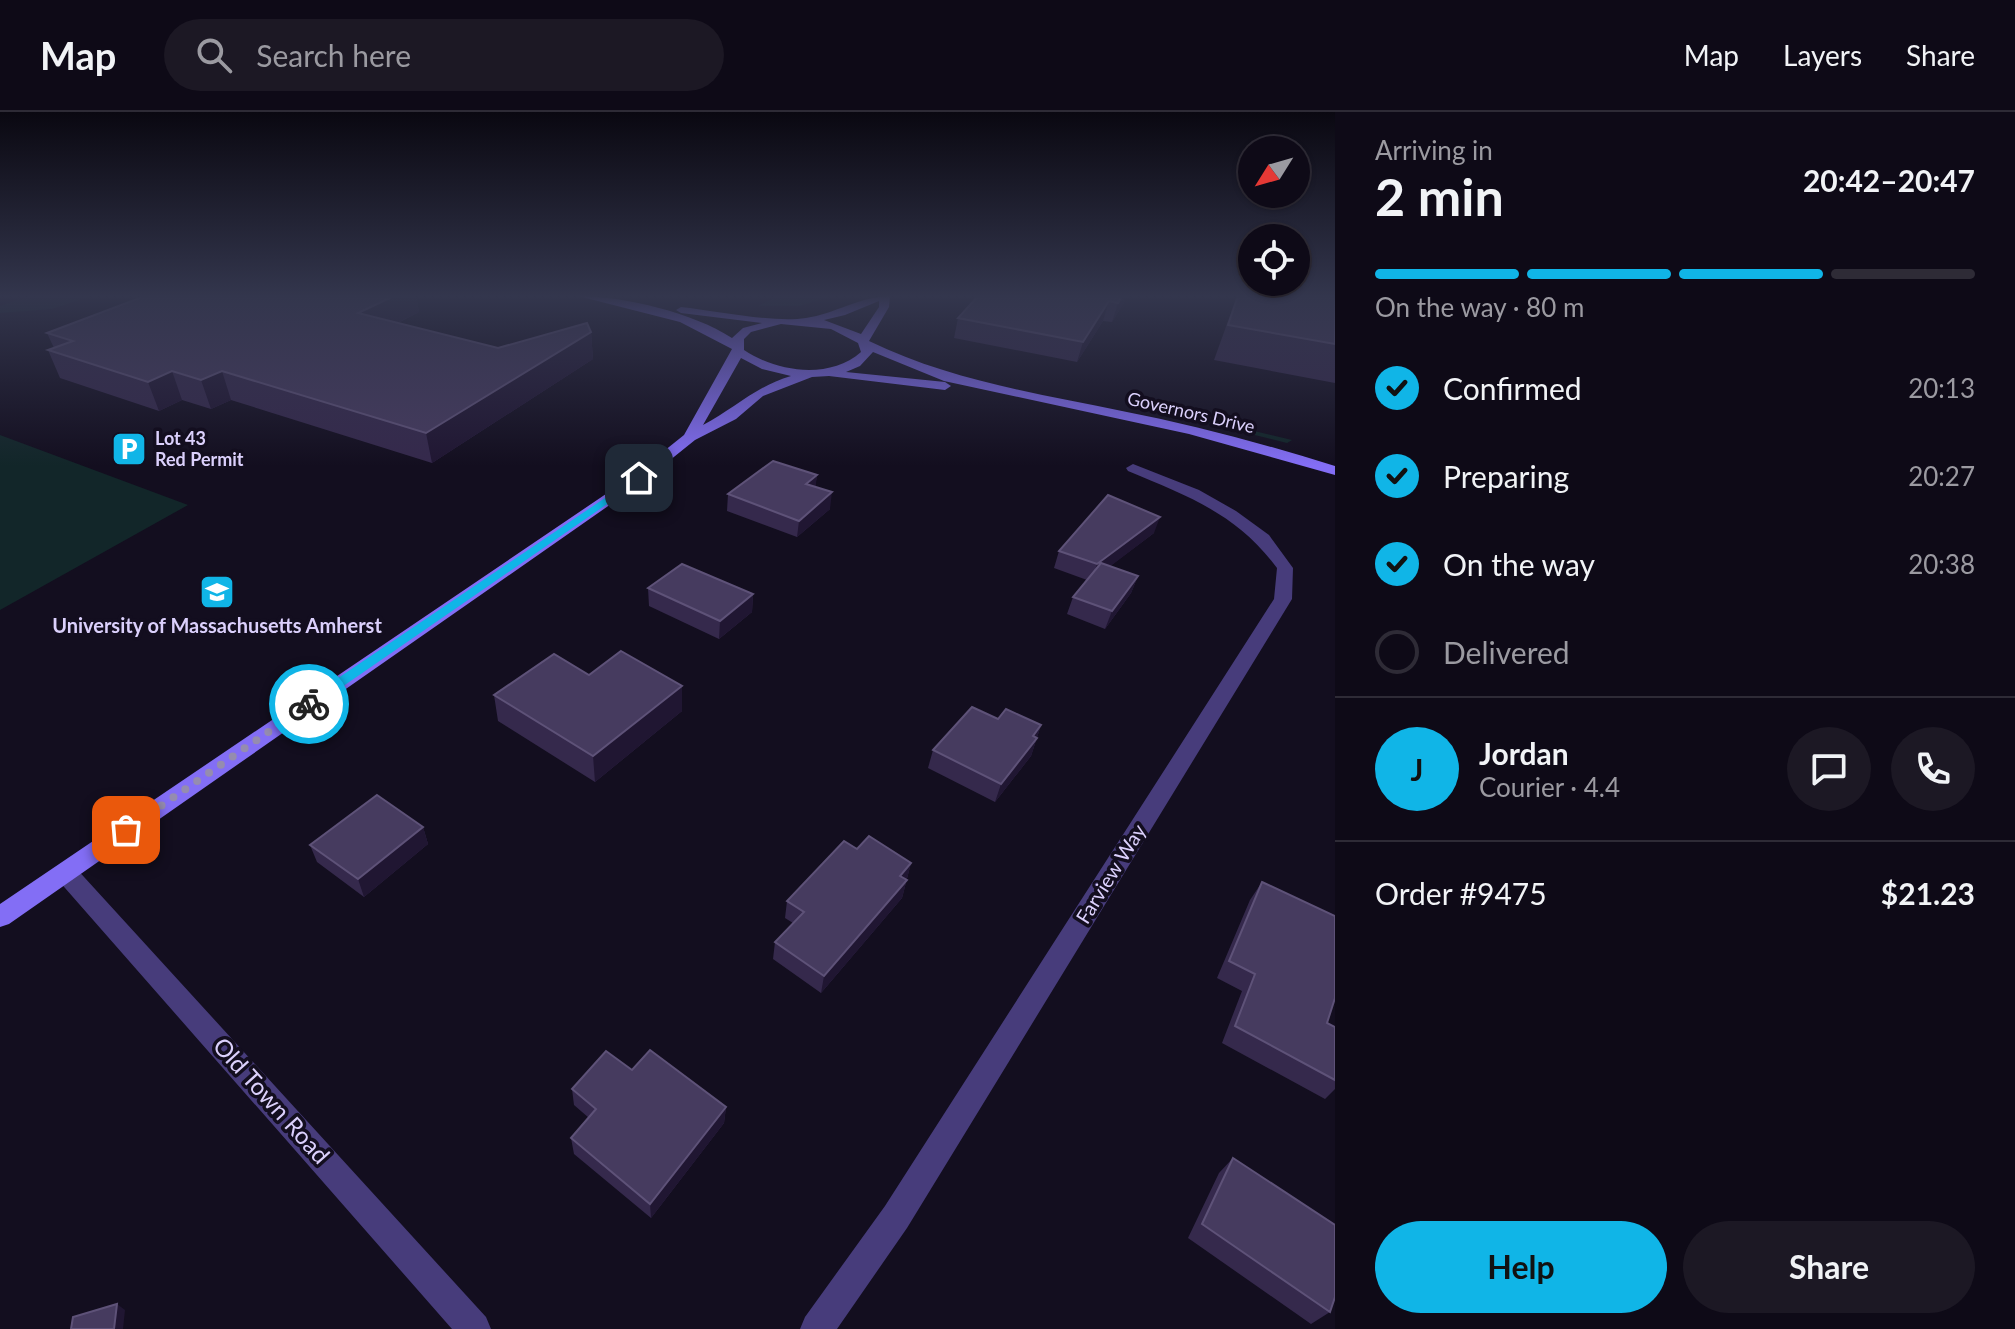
<!DOCTYPE html>
<meta charset="utf-8">
<style>
body{margin:0;font-family:Lato,sans-serif;background:#1c1824;color:#f1f3f6;height:100vh;display:flex;flex-direction:column;font-size:30px;white-space:nowrap}
*{box-sizing:border-box;margin:0}
p{font-size:26px;color:#9b9aa1}
.icon{flex:none;width:44px;height:44px;fill:none;stroke:currentColor;stroke-width:2;stroke-linecap:round;stroke-linejoin:round}
.map{position:relative;flex:1;overflow:hidden}
.panel{display:flex;flex-direction:column;background:#0e0a17;width:680px}
.panel>*{flex:none}
.needle{width:52px;rotate:233deg}
.fabs{position:absolute;left:1238px;top:24px;display:grid;gap:16px}
.fabs a{display:grid;place-items:center;width:72px;height:72px;border-radius:50%;background:#0e0a17;box-shadow:0 2px 6px #0004,0 0 0 2px #2e2b36;font-size:40px}
.pin{position:absolute;display:grid;place-items:center;width:68px;height:68px;color:#fff;margin:-34px;border-radius:16px;box-shadow:0 4px 12px #0006}
.courier{position:absolute;display:grid;place-items:center;width:80px;height:80px;margin:-40px;border:6px solid #10b5e7;border-radius:50%;background:#fff;color:#222;box-shadow:0 2px 10px #0007}
.head em{font-style:normal;font-weight:700}
.head div{display:flex;flex-direction:column-reverse}
.head{display:flex;align-items:center;justify-content:space-between;height:136px;padding:0 40px}
h1{font-size:52px;font-weight:700;line-height:60px}
.bar{display:grid;grid-template-columns:repeat(4,1fr);gap:12px 8px;align-content:center;height:96px;padding:0 40px}
.bar i{height:10px;border-radius:6px;background:#2e2b36}
.bar .current{background:#10b5e7}
.bar p{grid-column:span 4}
.line{display:flex;align-items:center;gap:20px;padding:0 40px;border-top:2px solid #2e2b36}
.line div{flex:1}
.round{display:grid;place-items:center;flex:none;width:84px;height:84px;border-radius:42px;background:#1c1824}
ol{padding:0 40px;list-style:none}
li{display:flex;align-items:center;gap:24px;height:88px}
li p{margin-inline-start:auto}
li .icon{padding:8px;border-radius:50%;background:#10b5e7;color:#111;stroke-width:4}
li:last-child{color:#9b9aa1}
li i{width:44px;height:44px;border:4px solid #2e2b36;border-radius:50%}
.action{display:flex;gap:16px;margin-top:auto;padding:16px 40px}
.action a{flex:1;height:92px;border-radius:48px;background:#10b5e7;color:#111;font-size:32px;font-weight:700;line-height:92px;text-align:center}
.action a+a{background:#1c1824;color:#f1f3f6}
header{display:flex;align-items:center;gap:48px;box-sizing:border-box;height:112px;padding:0 40px;background:#0e0a17;border-bottom:2px solid #2e2b36}
header strong{font-size:38px}
nav{display:flex;gap:44px;margin-inline-start:auto;font-size:28px}
.search{width:560px;height:72px;background:#1c1824;display:flex;align-items:center;gap:20px;box-sizing:border-box;padding:0 28px;border-radius:44px;color:#9b9aa1;font-size:30px}
main{display:flex;flex:1;min-height:0}
.map>svg:first-child{display:block}
.green{fill:#122629}
.lines{fill:none;stroke-linecap:round;stroke-linejoin:round}
.street{fill:#473c7b;fill-rule:evenodd}
.secondary{fill:#836ef5;fill-rule:evenodd}
.wall{fill:#35294c}
.shaded-wall{fill:#201632}
.building{fill:#463b5f;stroke:#5e5278;stroke-width:2}
.route{fill:#10b5e7}
.done{stroke:#958caf;stroke-width:8;stroke-dasharray:0 14.4}
.labels{text-anchor:middle;stroke-width:7;stroke-linejoin:round;paint-order:stroke}
.far-street-label{font-size:18px;fill:#dbd0fc;stroke:#130e1f}
.far-poi-label{font-size:18px;font-weight:bold;fill:#dbd0fc;stroke:#130e1f;text-anchor:start}
.poi-label{font-size:20px;font-weight:bold;fill:#dbd0fc;stroke:#130e1f}
.street-label{font-size:20px;fill:#dbd0fc;stroke:#130e1f}
.near-street-label{font-size:24px;fill:#dbd0fc;stroke:#130e1f}
</style>
<header>
<strong>Map</strong>
<div class="search"><svg class="icon" aria-label="search" viewBox="0 0 24 24"><circle cx="10" cy="10" r="6"/><path d="M15 15l6 6"/></svg>Search here</div>
<nav><a>Map</a><a>Layers</a><a>Share</a></nav>
</header>
<main>
<div class="map">
<svg width="1335" height="1217" viewBox="0 0 1335 1217">
<rect width="100%" height="100%" fill="#130e1f"/>
<path class="green" d="M29,184h62l-39,13 -52,4v-7z
M777,184h54l-31,10h-42z
M1149,294l143,34 -5,3 -126,-31z
M0,323l188,70 -188,105z"/>
<g class="lines">
<path class="street" d="M1133,352l66,26 37,21 33,24 24,33 -1,31 -385,629 -70,101h-37l5,-12 80,-111 389,-607 3,-31c-40,-54 -89,-72 -149,-97l-2,-3z
M66,752l8,2 412,451 5,12h-39l-394,-449 -4,-7 4,-7z"/>
<path class="secondary" d="M578,184c46,0 116,17 154,42l11,-10 19,-5 -81,-10 -5,-3 5,-3c36,4 92,16 125,11 28,-4 55,-22 84,-22l-1,11 -20,34c80,39 166,52 253,70 72,14 143,33 213,55v9l-146,-41 -245,-53 -71,-29 -13,14 -14,6 99,10 6,4 -6,4 -116,-14 -17,1 -49,19 -27,23 -41,21 -51,41 -635,443 -9,3v-23l634,-429 50,-40 48,-86 -52,-27zM879,189v6l-18,27 -37,-14 21,-5zM781,212l50,5 27,14 3,9c-32,28 -84,20 -117,-2v-11l7,-7zM741,246l21,11 29,7c-35,10 -57,33 -88,49z"/>
</g>
<path class="wall" d="M145,184h271l3,16 -21,11 100,25 93,-16 2,27 -161,104 -201,-63 -20,9 -29,-9 -23,11 -99,-33 -12,-28 6,-2 -7,-15z
M1128,184l-16,26 -9,-1 -26,41 -123,-24 4,-20z
M1237,184h98v87l-121,-23z
M817,363l-2,12 15,22 -33,28 -70,-26 1,-17z
M1154,421l-44,33 28,10 -7,17 -26,36 -38,-15 6,-17 14,-17 -33,-12 5,-17z
M648,476l105,6 -1,18 -33,27 -70,-33z
M589,563l93,11v25l-87,71 -97,-61 -4,-26z
M1041,613l-10,31 -36,46 -67,-34 5,-18z
M423,715l5,17 -64,53 -47,-35 -7,-17z
M857,737l54,14 -9,35 -81,95 -48,-34 2,-17 18,-19 -8,-5 2,-17z
M1262,770l65,141 8,4v62l-10,10 -103,-56 20,-52 -25,-13 33,-78z
M632,958l94,37 -2,16 -73,95 -77,-64 -3,-16 18,-20 -15,-13 -2,-16z
M1233,1046l97,154 -19,12 -123,-86 31,-65z"/>
<path class="shaded-wall" d="M394,184h22l3,16 -56,28 -5,-27z
M1122,184h6l-16,26 6,-19z
M1109,189l-6,20 -26,41 6,-20z
M591,220l2,27 -161,104 -6,-30z
M172,259l10,29 -23,11 -11,-29z
M222,259l9,29 -20,9 -10,-29z
M817,363l-2,16 -9,-7z
M832,380l-2,17 -33,28 2,-16z
M1160,405l-6,16 -63,48 6,-17z
M1138,464l-7,17 -26,36 7,-18z
M753,482l-1,18 -33,27 1,-18z
M682,574v25l-87,71 -2,-26z
M1041,613l-10,31 -36,46 6,-18 32,-48z
M423,715l5,17 -64,53 -6,-18z
M911,751l-9,35 -81,95 3,-17z
M726,995l-2,16 -73,95 -1,-14z
M117,1192l8,6 -2,19h-9z"/>
<path class="building" d="M145,184h249l-36,17 140,35 89,-25 4,9 -165,101 -204,-62 -21,9 -29,-9 -24,11 -100,-32 25,-9 -26,-8z
M978,184h144l-4,7 -9,-2 -26,41 -125,-24z
M1238,184h97v48l-107,-19z
M773,349l44,14 -11,9 26,8 -33,29 -71,-27z
M1108,383l52,22 -63,47 -38,-13z
M1101,451l37,13 -26,35 -39,-14z
M682,452l71,30 -33,27 -72,-33z
M621,539l61,35 -89,70 -99,-61 60,-41 35,21z
M972,595l26,12 8,-10 35,16 -8,11 4,2 -36,46 -68,-34z
M377,683l46,32 -65,52 -48,-34z
M869,724l42,27 -11,13 7,4 -83,96 -49,-34 29,-30 -17,-11 57,-60 13,8z
M1262,770l73,34v82l-8,25 8,4v53l-100,-54 20,-52 -26,-13z
M650,938l76,57 -76,97 -79,-66 25,-29 -24,-20 34,-38 26,19z
M1233,1046l102,67v72l-5,15 -128,-88z
M117,1192l-3,25h-43l2,-12z"/>
<linearGradient id="sky" x2="0" y2="1"><stop stop-color="#0a0811"/><stop offset="0.52" stop-color="#33364d"/><stop offset="1" stop-color="#33364d" stop-opacity="0"/></linearGradient>
<rect width="1335" height="354" fill="url(#sky)"/>
<path class="route" d="M639,363l3,5 -329,227h-9v-6z"/>
<g class="lines">
<path class="done" d="M126,718l183,-126"/>
</g>
<defs>
<g id="parking-square" transform="scale(1.8)"><rect x="-9" y="-9" width="18" height="18" rx="4" fill="#10b5e7" stroke="#130e1f"/><path d="M-3.5-5.5H1a3.5 3.5 0 0 1 0 7H-1V5.5H-3.5ZM-1-3.4V-.6H.8a1.4 1.4 0 0 0 0-2.8Z" fill="#fff"/></g>
<g id="university-square" transform="scale(1.8)"><rect x="-9" y="-9" width="18" height="18" rx="4" fill="#10b5e7" stroke="#130e1f"/><path d="M0-5L7-2L0 1L-7-2ZM-4 1L0 2.5L4 1V4Q0 6-4 4Z" fill="#fff"/></g>
</defs>
<g fill-rule="evenodd">
<use href="#parking-square" x="129" y="337"/>
<use href="#university-square" x="217" y="480"/>
</g>
<g class="labels">
<g class="far-street-label">
<text transform="translate(1191 301) rotate(13)" y="6">Governors Drive</text>
</g>
<g class="far-poi-label">
<text x="155" y="333">Lot 43<tspan x="155" dy="21">Red Permit</tspan></text>
</g>
<g class="poi-label">
<text x="217" y="521">University of Massachusetts Amherst</text>
</g>
<g class="street-label">
<text transform="translate(1111 762) rotate(-58)" y="7">Farview Way</text>
</g>
<g class="near-street-label">
<text transform="translate(271 989) rotate(48)" y="8">Old Town Road</text>
</g>
</g>
</svg>
<div class="fabs">
<a><svg class="needle" viewBox="-14 -14 28 28"><path d="M0-13l5 13h-10z" fill="#e53935"/><path d="M0 13l5-13h-10z" fill="#9b9aa1"/></svg></a>
<a><svg class="icon" aria-label="locate" viewBox="0 0 24 24"><circle cx="12" cy="12" r="6"/><path d="M12 2v4M12 18v4M2 12h4M18 12h4"/></svg></a>
</div>
<div class="pin" style="left:126px;top:718px;background:#ea580c"><svg class="icon" aria-label="bag" viewBox="0 0 24 24"><path d="M5 8h14l-1 12H6zM9 8a3 3 0 0 1 6 0"/></svg></div>
<div class="pin" style="left:639px;top:366px;background:#1f2937"><svg class="icon" aria-label="home" viewBox="0 0 24 24"><path d="M3 11l9-7 9 7M6 9v11h12V9"/></svg></div>
<div class="courier" style="left:309px;top:592px"><svg class="icon" aria-label="bike" viewBox="0 0 24 24"><circle cx="6" cy="16" r="4"/><circle cx="18" cy="16" r="4"/><path d="M6 16l4-8h5l3 8M10 8l3 8H6M13 5h3"/></svg></div>
</div>
<section class="panel">
<div class="head"><div><h1>2 min</h1><p>Arriving in</p></div><em>20:42–20:47</em></div>
<div class="bar"><i class="current"></i><i class="current"></i><i class="current"></i><i></i><p>On the way · 80 m</p></div>
<ol>
<li><svg class="icon" aria-label="check" viewBox="0 0 24 24"><path d="M5 12l5 5 9-10"/></svg>Confirmed<p>20:13</p></li>
<li><svg class="icon" aria-label="check" viewBox="0 0 24 24"><path d="M5 12l5 5 9-10"/></svg>Preparing<p>20:27</p></li>
<li><svg class="icon" aria-label="check" viewBox="0 0 24 24"><path d="M5 12l5 5 9-10"/></svg>On the way<p>20:38</p></li>
<li><i></i>Delivered</li>
</ol>
<div class="line" style="height:144px"><b class="round" style="background:#10b5e7;color:#111">J</b><div><b>Jordan</b><p>Courier · 4.4</p></div><a class="round"><svg class="icon" aria-label="chat" viewBox="0 0 24 24"><path d="M4 5h16v11H9l-5 4z"/></svg></a><a class="round"><svg class="icon" aria-label="phone" viewBox="0 0 24 24"><path d="M5 4h4l2 5-3 2q2 4 5 5l2-3 5 2v4C11 20 4 13 5 4z"/></svg></a></div>
<div class="line" style="height:104px"><div>Order #9475</div><b>$21.23</b></div>
<div class="action"><a>Help</a><a>Share</a></div>
</section>
</main>
